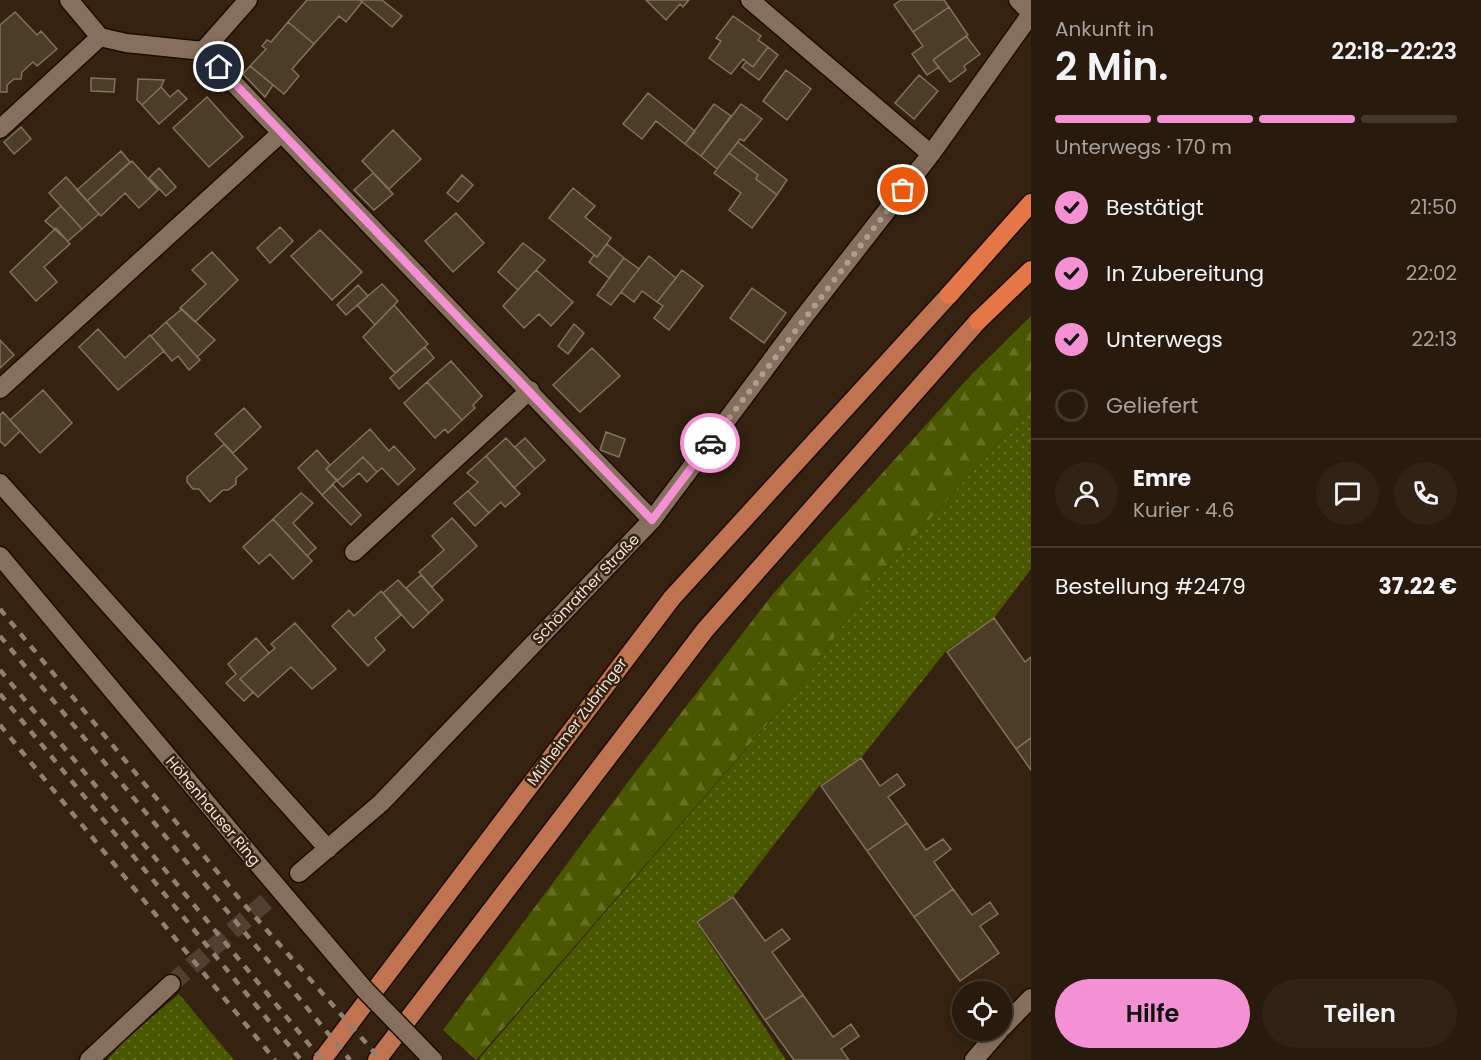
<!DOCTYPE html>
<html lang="de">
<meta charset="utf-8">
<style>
body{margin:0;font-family:Poppins,sans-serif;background:#302316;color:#f1f3f6;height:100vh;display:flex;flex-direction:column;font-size:22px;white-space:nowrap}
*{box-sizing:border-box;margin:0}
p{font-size:20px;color:#a5a19d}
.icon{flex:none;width:33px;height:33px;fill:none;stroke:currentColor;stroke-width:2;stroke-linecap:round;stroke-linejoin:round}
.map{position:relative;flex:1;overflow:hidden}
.panel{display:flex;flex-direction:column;background:#281a0d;width:450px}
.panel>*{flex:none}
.controls{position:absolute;left:952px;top:981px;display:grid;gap:12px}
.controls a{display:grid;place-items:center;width:60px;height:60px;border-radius:50%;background:#281a0d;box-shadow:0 3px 9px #0003,0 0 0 2px #44382e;font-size:30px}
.pin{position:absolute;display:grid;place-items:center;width:51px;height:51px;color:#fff;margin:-26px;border:3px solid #fff;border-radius:50%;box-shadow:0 2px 6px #0007}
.courier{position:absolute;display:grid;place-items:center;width:60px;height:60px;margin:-30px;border:4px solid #f491d4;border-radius:50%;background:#fff;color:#222;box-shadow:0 2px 8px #0007}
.head em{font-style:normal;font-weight:600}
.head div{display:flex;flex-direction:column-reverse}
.head{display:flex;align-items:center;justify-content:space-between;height:102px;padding:0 24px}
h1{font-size:39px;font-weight:600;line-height:45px}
.bar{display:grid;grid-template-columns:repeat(4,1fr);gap:9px 6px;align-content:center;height:72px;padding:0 24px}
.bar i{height:8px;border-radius:4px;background:#44382e}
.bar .active{background:#f491d4}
.bar p{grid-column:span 4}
.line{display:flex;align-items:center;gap:15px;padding:0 24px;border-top:2px solid #44382e}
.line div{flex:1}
.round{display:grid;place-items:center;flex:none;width:63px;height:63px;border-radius:32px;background:#302316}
ol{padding:0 24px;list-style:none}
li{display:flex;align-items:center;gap:18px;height:66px}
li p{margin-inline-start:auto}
li .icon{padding:6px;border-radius:50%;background:#f491d4;color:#111;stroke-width:4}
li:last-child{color:#a5a19d}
li i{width:33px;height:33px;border:3px solid #44382e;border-radius:50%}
.action{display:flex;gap:12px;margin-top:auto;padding:12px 24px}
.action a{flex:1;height:69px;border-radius:36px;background:#f491d4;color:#111;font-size:24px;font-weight:600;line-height:69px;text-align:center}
.action a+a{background:#302316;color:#f1f3f6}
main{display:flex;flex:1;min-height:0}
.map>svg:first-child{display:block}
.grass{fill:url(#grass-dots)}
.forest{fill:url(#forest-firs)}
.building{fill:#4c3d27;stroke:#827259;stroke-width:1.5}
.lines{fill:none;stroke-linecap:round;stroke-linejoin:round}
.minor-tunnel{stroke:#513f2f;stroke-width:18;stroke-dasharray:18 9;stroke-linecap:butt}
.minor-casing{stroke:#1c0b00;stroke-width:21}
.major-casing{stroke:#1c0b00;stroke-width:21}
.highway-casing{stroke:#1c0b00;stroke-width:21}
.minor{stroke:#876f5d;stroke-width:18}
.major{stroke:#bf7350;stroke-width:18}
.highway{stroke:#e57647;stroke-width:18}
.rail{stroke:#908072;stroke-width:4.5;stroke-dasharray:8 8;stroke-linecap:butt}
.minor-bridge-casing{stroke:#1c0b00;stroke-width:21;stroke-linecap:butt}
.minor-bridge{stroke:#876f5d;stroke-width:18}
.done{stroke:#ad9e91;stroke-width:6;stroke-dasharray:0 10.8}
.route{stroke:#f491d4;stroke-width:8}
.labels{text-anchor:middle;stroke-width:5;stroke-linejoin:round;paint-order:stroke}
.street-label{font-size:15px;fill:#eee1d6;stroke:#352211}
</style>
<main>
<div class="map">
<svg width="1031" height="1060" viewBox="0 0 1031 1060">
<defs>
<pattern id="grass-dots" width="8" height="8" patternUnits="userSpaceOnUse" patternTransform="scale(1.5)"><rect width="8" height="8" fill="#495700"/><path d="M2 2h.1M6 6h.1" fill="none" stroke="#646f24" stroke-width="1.8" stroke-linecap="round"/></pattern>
<pattern id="forest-firs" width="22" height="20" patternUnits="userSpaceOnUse" patternTransform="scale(1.5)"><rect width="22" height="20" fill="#495700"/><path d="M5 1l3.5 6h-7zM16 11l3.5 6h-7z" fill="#646f24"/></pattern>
</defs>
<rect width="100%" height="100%" fill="#352211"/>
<path class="grass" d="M1031,406v163l-37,49 -48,33 -85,107 -41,27 -84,109 -40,28 90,138h-308l324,-376 67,-97z
M179,994l55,66h-127l17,-19z"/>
<path class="forest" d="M1031,316v90l-162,181 -67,97 -326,376 -33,-30 191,-256 138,-179 200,-221z"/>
<path class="building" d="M307,0h53l2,2 -16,20 -7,-6 -25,28 -26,-22z
M360,0h22l20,16 -10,11z
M646,0h43l-6,7 -3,-3 -14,16z
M901,0h43l5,7 -36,25 -19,-27z
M949,7l19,28 -35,25 6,7 -12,8 -15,-21 11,-8 -10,-14z
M15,12l22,23 4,-4 16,18 -20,17 -4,-4 -11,10 -1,7h-7l-7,6v7h-7v-67z
M733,16l28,20 -3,4 10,7 -15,20 -10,-8 -12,15 -22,-16 12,-17 -5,-3z
M288,22l26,22 -22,25 7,7 -15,18 -34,-28 16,-17 -4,-3 5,-6 4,2z
M966,36l14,18 -16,12 2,4 -16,12 -17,-22z
M768,47l10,8 -19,25 -17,-13 4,-5 7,5z
M250,66l23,19 -8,12 -22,-23z
M786,70l25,19 -24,31 -24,-19z
M919,75l19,16 -24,28 -19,-16z
M91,78l24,1 -1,13 -23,-1z
M138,79l26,1 -3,7 -19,18 -5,-5z
M161,87l9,10 8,-7 9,9 -28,25 -17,-19z
M648,93l47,38 -10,13 -29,-23 -14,18 -19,-15z
M207,97l36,40 -34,30 -36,-39z
M714,104l17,12 -30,40 -16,-12z
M741,104l21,15 -18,22 -4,-2 -23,30 -16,-13z
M21,127l10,12 -17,15 -10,-12z
M393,130l28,29 -32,30 -27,-28z
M738,142l49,38 -10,15 -21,-16 2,-4 -29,-22z
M121,151l9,11 -43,39 -10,-11z
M729,153l29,22 -2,4 21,16 -25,33 -23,-18 12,-17 -27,-20z
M132,161l26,29 -19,18 -14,-15 -24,23 -14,-15z
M159,168l17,19 -10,9 -17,-18z
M373,173l20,21 -19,16 -20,-20z
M462,175l11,10 -15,17 -11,-9z
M66,177l33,37 -17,15 -33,-36z
M573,188l22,18 -10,11 26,21 -14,19 -48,-39z
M61,206l21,23 -14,12 -23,-20z
M456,213l28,30 -31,29 -28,-31z
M280,227l13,14 -23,22 -13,-15z
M56,228l14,16 -26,23 13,15 -21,19 -26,-29z
M320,230l42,42 -30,28 -41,-44z
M523,243l22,17 -27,30 -20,-18z
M607,244l17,14 -15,20 -20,-16 5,-7 3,2z
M212,252l26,28 -43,42 -15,-14 26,-24 -14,-14z
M649,256l27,22 -19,24 -15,-11 -8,11 -13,-10z
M624,258l15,11 -28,36 -14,-10z
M536,270l37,32 -22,24 -12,-12 -15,14 -21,-22z
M682,270l21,16 -34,44 -15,-12 9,-12 -6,-4z
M382,284l16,17 -23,24 -18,-20z
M358,285l10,11 -22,19 -9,-10z
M752,288l34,25 -22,30 -34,-25z
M394,305l34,39 -33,29 -32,-36z
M182,309l33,31 -18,17 -31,-35z
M166,322l34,38 -11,10 -11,-14 -6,5 -21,-25z
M574,324l10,9 -16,21 -10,-8z
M98,329l27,29 25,-23 14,16 -46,39 -39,-43z
M0,340l14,15 -14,13z
M425,347l9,11 -35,31 -9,-11z
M592,348l28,28 -40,36 -27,-27z
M451,361l31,35 -9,9 2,3 -13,12 -35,-38z
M427,382l35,38 -14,13 -3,-4 -10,9 -31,-35z
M43,390l29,33 -32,30 -30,-33z
M244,408l17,19 -28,26 -18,-19z
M3,412l17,19 -15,15 -5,-5v-26z
M370,429l19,22 5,-5 21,23 -17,16 -16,-17 -5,4 -14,-15 -26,24 -11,-12z
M606,432l19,7 -6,18 -19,-7z
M506,438l29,31 -21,19 -28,-32z
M525,438l20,22 -10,9 -20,-22z
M224,444l23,25 -11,9v6l-8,6h-5l-13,12 -11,-13h-6l-6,-7v-5z
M317,450l13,15 -4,4 11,11 -15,15 -24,-27z
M486,456l34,38 -15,13 -4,-5 -12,11 -21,-22 10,-9 -11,-9z
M363,457l14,15 -10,10 -8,-9 -16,14 -6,-6z
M333,485l28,30 -10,10 -29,-30z
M468,491l21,22 -14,13 -21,-23z
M301,493l12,10 -20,20 23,25 -9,8 -34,-37z
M452,518l25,28 -45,41 -13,-15 25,-22 -12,-14z
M273,519l39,42 -19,18 -23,-25 -11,10 -16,-17z
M421,575l22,25 -14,13 -23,-25z
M398,580l31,33 -16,15 -30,-35z
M381,591l20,24 -26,23 10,12 -17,16 -36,-40 17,-16 5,6z
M994,618l31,44 6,-5v81l-15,11 -69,-97z
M295,623l41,46 -24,20 -21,-22 -33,30 -18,-18 35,-31 -4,-4z
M256,638l13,15 -29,26 13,13 -9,9 -18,-18 10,-9 -8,-10z
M1031,738v32l-15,-21z
M861,758l19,28 17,-12 8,11 -17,12 19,26 -40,28 -46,-65z
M907,823l19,27 17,-11 8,10 -17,13 19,27 -39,28 -47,-66z
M953,889l19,26 18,-13 8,12 -18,12 19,27 -39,28 -46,-64z
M733,897l32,44 17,-12 8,10 -18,13 31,43 -38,25 -68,-98z
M803,995l30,42 18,-13 8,12 -18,13 8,11h-55l-29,-40z"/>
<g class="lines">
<path class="minor-tunnel" d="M171,984l128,-111"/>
<g class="minor-casing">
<path id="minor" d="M69,0l31,37 26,6 77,8 45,-51
M750,0l181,154
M1018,0l13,13
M203,51l449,469
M0,129l100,-92
M0,389l281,-256
M0,483l328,366
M354,552l176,-162
M0,556l252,301
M299,873l82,-70 271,-283 151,-202 128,-164 100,-140
M1002,1028l29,-30
M89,1060l82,-76
M974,1060l26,-30"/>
</g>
<g class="major-casing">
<path id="major" d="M322,1060l350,-462 277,-303
M377,1060l328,-430 273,-309"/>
</g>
<g class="highway-casing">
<path id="highway" d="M949,295l82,-92
M978,321l53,-51"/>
</g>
<use href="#minor" class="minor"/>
<use href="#major" class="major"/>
<use href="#highway" class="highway"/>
<path class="rail" d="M0,609l243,294 138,157
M0,636l350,424
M0,670l322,390
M0,694l301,366
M0,725l275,335"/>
<g class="minor-bridge-casing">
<path id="minor-bridge" d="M252,857l113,133 68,70"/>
</g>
<use href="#minor-bridge" class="minor-bridge"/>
</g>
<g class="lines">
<path class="done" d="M710,443l193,-253"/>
<path class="route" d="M219,67l433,453 58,-77"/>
</g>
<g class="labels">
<g class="street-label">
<text transform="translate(586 589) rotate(-46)" y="5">Schönrather Straße</text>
<text transform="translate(577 722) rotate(-53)" y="5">Mülheimer Zubringer</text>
<text transform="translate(213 811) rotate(50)" y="5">Höhenhauser Ring</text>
</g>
</g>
</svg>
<div class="controls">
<a><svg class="icon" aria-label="locate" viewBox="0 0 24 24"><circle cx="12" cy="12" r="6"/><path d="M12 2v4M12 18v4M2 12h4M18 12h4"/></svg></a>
</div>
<div class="pin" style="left:903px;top:190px;background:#ea580c"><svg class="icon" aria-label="bag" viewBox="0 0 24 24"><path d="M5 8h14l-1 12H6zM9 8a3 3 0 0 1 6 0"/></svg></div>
<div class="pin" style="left:219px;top:67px;background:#1f2937"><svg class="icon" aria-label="home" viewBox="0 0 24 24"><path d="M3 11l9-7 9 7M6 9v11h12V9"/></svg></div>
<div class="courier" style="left:710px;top:443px"><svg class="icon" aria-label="car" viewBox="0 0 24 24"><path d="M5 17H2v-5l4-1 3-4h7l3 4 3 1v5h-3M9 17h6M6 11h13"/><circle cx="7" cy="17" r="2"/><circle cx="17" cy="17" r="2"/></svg></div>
</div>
<section class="panel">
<div class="head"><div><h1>2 Min.</h1><p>Ankunft in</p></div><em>22:18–22:23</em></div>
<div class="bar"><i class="active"></i><i class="active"></i><i class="active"></i><i></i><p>Unterwegs · 170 m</p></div>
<ol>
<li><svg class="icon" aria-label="check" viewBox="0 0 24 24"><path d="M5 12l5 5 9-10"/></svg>Bestätigt<p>21:50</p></li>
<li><svg class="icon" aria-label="check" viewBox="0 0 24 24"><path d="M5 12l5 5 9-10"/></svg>In Zubereitung<p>22:02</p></li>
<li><svg class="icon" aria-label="check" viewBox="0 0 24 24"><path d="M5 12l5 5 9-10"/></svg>Unterwegs<p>22:13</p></li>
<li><i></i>Geliefert</li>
</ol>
<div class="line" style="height:108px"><a class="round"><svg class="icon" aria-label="person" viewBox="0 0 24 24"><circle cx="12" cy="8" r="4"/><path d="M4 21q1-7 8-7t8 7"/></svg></a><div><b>Emre</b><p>Kurier · 4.6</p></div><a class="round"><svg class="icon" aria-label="chat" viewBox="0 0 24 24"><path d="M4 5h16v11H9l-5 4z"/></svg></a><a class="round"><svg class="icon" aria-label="phone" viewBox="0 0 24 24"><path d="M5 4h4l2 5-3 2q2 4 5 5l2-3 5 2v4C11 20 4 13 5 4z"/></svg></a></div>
<div class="line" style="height:78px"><div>Bestellung #2479</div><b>37.22 €</b></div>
<div class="action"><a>Hilfe</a><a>Teilen</a></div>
</section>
</main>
